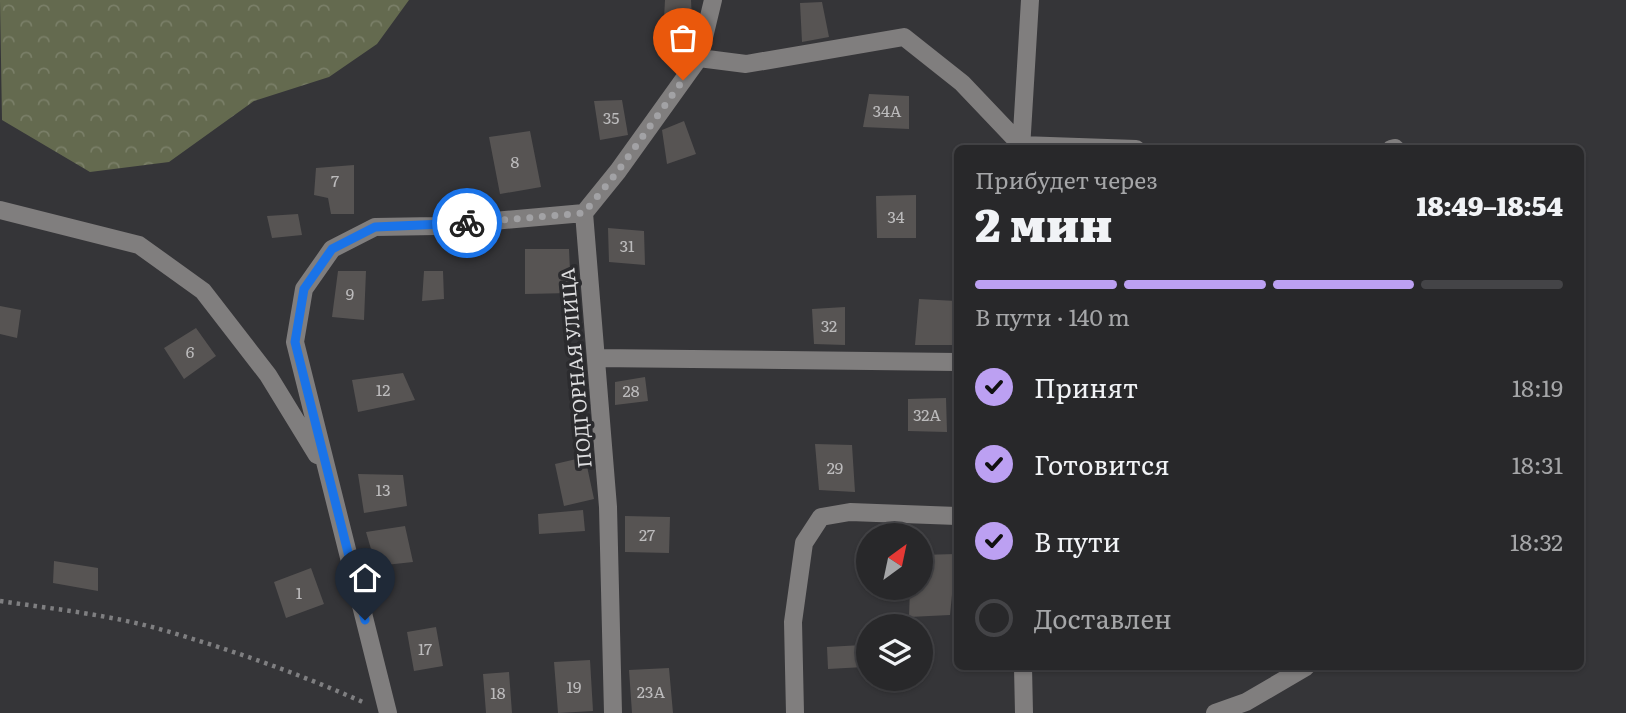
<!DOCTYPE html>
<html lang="ru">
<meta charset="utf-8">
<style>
body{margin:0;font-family:Literata,serif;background:#303032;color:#f1f3f6;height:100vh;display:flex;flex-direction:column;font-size:26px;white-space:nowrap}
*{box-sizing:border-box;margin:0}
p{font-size:23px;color:#a5a6a8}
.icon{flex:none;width:38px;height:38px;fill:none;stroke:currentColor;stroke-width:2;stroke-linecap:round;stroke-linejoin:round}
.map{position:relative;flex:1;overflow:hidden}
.sheet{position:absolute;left:954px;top:145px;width:630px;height:525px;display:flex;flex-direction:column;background:#28282a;border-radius:10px;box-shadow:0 2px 5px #0004,0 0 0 2px #444447}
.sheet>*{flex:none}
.needle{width:46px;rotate:33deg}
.buttons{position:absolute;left:856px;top:523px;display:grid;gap:14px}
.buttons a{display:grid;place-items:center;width:77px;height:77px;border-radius:50%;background:#28282a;box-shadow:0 2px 5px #0004,0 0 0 2px #444447;font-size:35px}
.pin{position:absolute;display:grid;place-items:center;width:60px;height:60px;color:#fff;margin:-72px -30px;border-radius:50% 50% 50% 0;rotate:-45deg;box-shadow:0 0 7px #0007}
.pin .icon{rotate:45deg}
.courier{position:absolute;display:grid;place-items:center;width:70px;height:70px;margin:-35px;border:5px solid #1a73e8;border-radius:50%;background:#fff;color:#222;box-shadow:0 2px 9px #0007}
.headline em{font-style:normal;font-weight:800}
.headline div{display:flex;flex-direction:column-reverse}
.headline{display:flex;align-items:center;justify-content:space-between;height:119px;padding:0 21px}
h1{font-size:46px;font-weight:800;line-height:52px}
.bar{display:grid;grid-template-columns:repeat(4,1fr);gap:10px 7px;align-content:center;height:84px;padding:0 21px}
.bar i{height:9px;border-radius:5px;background:#444447}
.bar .current{background:#bca0f2}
.bar p{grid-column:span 4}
ol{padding:0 21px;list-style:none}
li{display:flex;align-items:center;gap:21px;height:77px}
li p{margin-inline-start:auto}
li .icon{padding:7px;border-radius:50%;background:#bca0f2;color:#111;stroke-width:4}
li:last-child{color:#a5a6a8}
li i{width:38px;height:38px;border:4px solid #444447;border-radius:50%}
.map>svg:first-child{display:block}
.forest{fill:url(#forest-crowns)}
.building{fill:#575453}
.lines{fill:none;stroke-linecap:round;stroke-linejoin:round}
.path{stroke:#7f7f81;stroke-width:4.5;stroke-dasharray:3.5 5;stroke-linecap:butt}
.minor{stroke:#807e7e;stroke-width:18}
.done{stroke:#a2a2a5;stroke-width:7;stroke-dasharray:0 12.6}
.route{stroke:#1a73e8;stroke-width:9}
.labels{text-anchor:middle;stroke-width:7;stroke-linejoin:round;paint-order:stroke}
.number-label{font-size:16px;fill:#bcbbbc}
.street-label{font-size:19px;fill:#dddddf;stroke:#2b2b2e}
</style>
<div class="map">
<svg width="1626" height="713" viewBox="0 0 1626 713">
<defs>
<pattern id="forest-crowns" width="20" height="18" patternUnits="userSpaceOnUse" patternTransform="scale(1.75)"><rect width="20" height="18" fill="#646a4f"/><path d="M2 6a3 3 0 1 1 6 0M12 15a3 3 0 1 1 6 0" fill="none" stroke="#7a7f68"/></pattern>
</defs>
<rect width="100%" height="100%" fill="#353538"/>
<path class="forest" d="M0,0h409l-32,44 -48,33 -75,24 -85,61 -79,10 -88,-52z"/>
<path class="building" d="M665,0h26l1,19h-28z
M822,2l7,35 -27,5 -2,-39z
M869,94l40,2v33l-46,-2z
M622,100l6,35 -28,5 -6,-39z
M684,121l12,33 -29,10 -5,-34z
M530,131l11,56 -41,7 -11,-57z
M354,165v49h-23l-3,-16 -14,-3 2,-27z
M916,195v43h-39l-1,-42z
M298,214l4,21 -30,3 -5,-22z
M608,228l36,3 1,34 -36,-3z
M525,249h44l2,44 -46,1z
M338,271h28l-2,49 -32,-3z
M424,271h19l1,28 -22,2z
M919,299l37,2v44h-41z
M0,306l21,4 -4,28 -17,-4z
M845,307v38l-31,-1 -2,-35z
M196,328l20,28 -32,23 -20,-31z
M403,373l12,27 -57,12 -6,-32z
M645,377l3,24 -33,4v-23z
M946,398l1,34 -39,-1v-32z
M815,444l37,1 3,47 -36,-2z
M585,457l9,42 -30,7 -9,-42z
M358,474l45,1 4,31 -43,7z
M583,510l2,21 -46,3 -1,-20z
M625,516l45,1 -1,36 -44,-1z
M405,526l8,36 -37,4 -10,-34z
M956,554l-6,61 -41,2 1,-29h10v-33z
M54,561l44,7v23l-45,-8z
M311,568l13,36 -38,14 -12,-36z
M436,627l7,39 -29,5 -7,-39z
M862,645l2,22 -36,2 -1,-22z
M590,660l3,51 -35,2 -4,-51z
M669,668l4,45h-41l-3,-43z
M509,672l3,41h-26l-3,-39z"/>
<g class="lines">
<path class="path" d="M0,601c54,8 111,14 163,29 69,20 137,44 202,73"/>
<path class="minor" d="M699,58l47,6 158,-27 58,46 59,62 115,4
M1021,149l9,-149
M1391,149l4,-1
M0,210l139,35 64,46 65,84 49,80
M596,358l361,4
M1023,667l1,46
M388,713l-93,-371 9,-53 28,-40 43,-22 61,-1 148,-13
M613,713l-5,-206 -24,-294 34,-42 81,-113 14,-58
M795,713l-2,-91 11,-79 17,-26 29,-5 107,4
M1215,713l31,-11 60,-35"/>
</g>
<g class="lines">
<path class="done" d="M467,223l117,-10 34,-42 65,-91"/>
<path class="route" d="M365,620l-70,-278 9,-53 28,-40 43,-22 92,-4"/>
</g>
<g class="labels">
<g class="number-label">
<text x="887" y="117">34А</text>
<text x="611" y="124">35</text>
<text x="515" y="168">8</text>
<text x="335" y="187">7</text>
<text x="896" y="223">34</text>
<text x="627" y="252">31</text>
<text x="350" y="300">9</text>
<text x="829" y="332">32</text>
<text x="190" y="358">6</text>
<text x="383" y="396">12</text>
<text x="631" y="397">28</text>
<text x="927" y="421">32А</text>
<text x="835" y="474">29</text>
<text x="383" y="496">13</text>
<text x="647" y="541">27</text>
<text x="299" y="599">1</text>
<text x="425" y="655">17</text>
<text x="574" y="693">19</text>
<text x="651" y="698">23А</text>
<text x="498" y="699">18</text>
</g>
<g class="street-label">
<text transform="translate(576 368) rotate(-95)" y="7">ПОДГОРНАЯ УЛИЦА</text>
</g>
</g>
</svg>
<div class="buttons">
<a><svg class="needle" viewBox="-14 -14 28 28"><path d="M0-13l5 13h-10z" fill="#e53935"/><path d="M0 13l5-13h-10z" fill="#a5a6a8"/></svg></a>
<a><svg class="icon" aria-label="layers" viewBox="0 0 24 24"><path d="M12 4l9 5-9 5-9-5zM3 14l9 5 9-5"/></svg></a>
</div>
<div class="pin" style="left:683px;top:80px;background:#ea580c"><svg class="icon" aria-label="bag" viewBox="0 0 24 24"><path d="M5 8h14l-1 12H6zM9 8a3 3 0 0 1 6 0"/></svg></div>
<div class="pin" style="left:365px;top:620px;background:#1f2937"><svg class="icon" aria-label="home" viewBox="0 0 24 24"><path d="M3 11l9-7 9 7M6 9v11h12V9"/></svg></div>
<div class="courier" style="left:467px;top:223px"><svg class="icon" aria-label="bike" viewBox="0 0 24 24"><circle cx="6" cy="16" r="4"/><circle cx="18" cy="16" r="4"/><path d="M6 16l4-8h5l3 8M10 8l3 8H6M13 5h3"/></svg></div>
<section class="sheet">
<div class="headline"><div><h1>2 мин</h1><p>Прибудет через</p></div><em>18:49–18:54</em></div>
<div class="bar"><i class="current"></i><i class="current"></i><i class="current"></i><i></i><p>В пути · 140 m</p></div>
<ol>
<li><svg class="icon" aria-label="check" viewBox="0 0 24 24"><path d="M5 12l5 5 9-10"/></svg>Принят<p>18:19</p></li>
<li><svg class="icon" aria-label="check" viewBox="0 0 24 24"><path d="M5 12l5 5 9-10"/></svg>Готовится<p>18:31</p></li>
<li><svg class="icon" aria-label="check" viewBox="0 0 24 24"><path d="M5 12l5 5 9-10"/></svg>В пути<p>18:32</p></li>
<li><i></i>Доставлен</li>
</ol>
</section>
</div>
